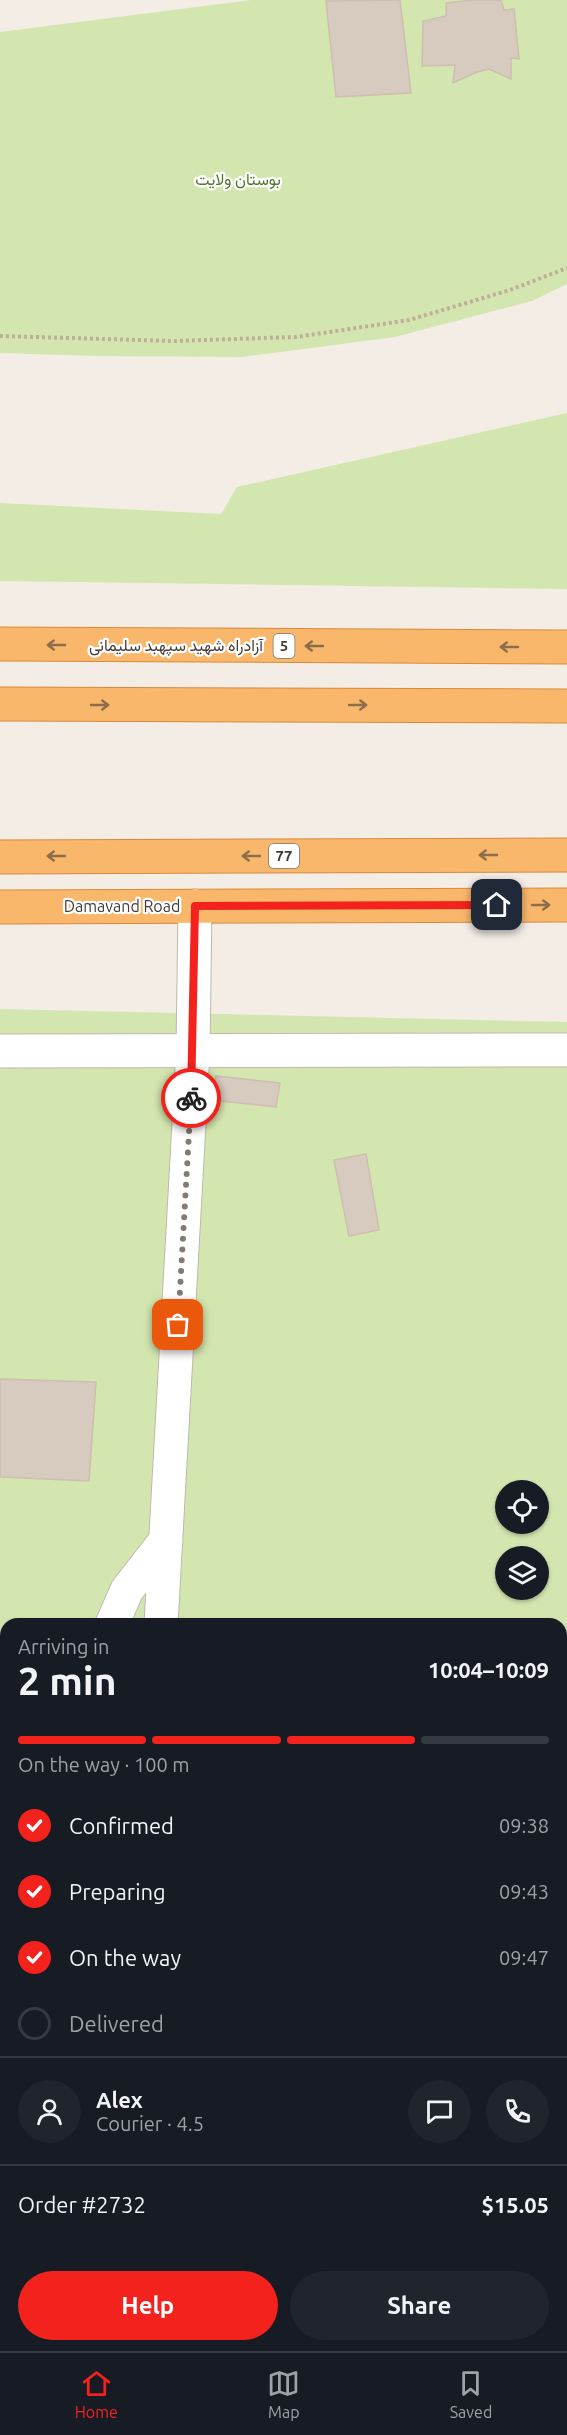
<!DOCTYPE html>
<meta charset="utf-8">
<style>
body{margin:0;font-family:Ubuntu,Vazirmatn,sans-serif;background:#20242c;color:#f1f3f6;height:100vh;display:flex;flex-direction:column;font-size:22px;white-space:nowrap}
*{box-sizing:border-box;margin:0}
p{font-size:20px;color:#9ea1a6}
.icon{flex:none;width:33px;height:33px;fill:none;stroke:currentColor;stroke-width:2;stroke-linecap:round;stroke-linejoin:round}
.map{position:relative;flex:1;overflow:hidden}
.side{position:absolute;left:0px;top:1618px;width:567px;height:734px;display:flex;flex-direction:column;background:#171b24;border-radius:18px 18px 0 0;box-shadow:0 2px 4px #0004}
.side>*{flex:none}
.tools{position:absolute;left:495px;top:1480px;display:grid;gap:12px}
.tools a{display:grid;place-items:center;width:54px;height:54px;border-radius:50%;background:#171b24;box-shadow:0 2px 4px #0004;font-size:30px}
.pin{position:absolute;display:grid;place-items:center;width:51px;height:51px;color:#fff;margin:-26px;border-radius:12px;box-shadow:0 3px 9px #0006}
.courier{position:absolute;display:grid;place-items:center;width:60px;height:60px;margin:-30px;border:4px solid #f3221d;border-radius:50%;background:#fff;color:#222;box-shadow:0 2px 8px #0007}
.headline em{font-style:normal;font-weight:700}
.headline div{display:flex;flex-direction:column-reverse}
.headline{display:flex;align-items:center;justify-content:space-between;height:102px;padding:0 18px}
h1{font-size:39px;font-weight:700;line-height:45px}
.bar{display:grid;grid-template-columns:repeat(4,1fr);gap:9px 6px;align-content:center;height:72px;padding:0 18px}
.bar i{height:8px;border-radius:4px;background:#363941}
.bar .on{background:#f3221d}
.bar p{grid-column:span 4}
.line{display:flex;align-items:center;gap:15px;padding:0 18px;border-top:2px solid #363941}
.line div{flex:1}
.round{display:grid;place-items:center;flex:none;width:63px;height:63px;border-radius:32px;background:#20242c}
ol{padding:0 18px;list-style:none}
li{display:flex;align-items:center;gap:18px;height:66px}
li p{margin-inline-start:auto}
li .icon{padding:6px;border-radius:50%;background:#f3221d;color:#fff;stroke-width:4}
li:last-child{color:#9ea1a6}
li i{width:33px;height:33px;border:3px solid #363941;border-radius:50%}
.button{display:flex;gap:12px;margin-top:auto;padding:12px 18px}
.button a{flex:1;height:69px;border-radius:36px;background:#f3221d;color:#fff;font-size:24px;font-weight:700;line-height:69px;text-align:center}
.button a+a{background:#20242c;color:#f1f3f6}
.menu{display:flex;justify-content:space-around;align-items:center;height:84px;border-top:2px solid #363941;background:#171b24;font-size:16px;color:#9ea1a6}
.menu a{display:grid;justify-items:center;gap:3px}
.menu .on{color:#f3221d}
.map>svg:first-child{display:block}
.green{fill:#d4e6b0;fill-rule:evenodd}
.parking{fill:#e1dedb}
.building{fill:#d7cabf;stroke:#cebeb0;stroke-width:1.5}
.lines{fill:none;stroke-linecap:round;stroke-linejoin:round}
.minor-casing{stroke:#c1b7ac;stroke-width:35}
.highway-casing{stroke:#d88a3b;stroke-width:35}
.path{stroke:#bfae9b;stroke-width:4;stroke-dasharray:3 3;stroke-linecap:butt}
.minor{stroke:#fff;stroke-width:33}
.highway{stroke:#f9b76b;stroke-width:33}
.oneway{stroke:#8d6e4b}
.done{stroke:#827b74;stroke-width:6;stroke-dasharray:0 10.8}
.route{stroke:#f3221d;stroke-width:8}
.labels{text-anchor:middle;stroke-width:4.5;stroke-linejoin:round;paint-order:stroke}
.shield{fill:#fff;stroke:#7d7772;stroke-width:1.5}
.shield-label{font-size:15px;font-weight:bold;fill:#453d36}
.park-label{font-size:16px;fill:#50752b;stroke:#fff}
.street-label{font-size:16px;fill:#453d36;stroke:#fff}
</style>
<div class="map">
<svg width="567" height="2351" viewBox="0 0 567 2351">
<rect width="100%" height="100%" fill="#f3ede6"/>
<path class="green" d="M251,0h316v284l-35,17 -137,36 -153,20 -146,-1 -96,-3v-321z
M567,413v176l-567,-8v-78l221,11 16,-27z
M0,1009l567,13v1329h-567zM506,1491h32v33h-32zM506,1557h32v33h-32zM6,1624h555v722h-555z"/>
<path class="parking" d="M0,1701h6v191l-6,-1z"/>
<path class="building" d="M400,0l11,93 -75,4 -10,-96z
M473,0h28l3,10 10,-1 5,50 -8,-1v21l-22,-10 -12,3 -24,11 2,-18 -33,1 1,-45 23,-5v-13z
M216,1076l64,7 -4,24 -64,-7z
M366,1154l13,76 -30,6 -15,-76z
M0,1379l96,3 -7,99 -89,-4z
M6,1712v32h-6v-31z
M0,1861l6,1v27h-6z"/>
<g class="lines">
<g class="minor-casing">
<path id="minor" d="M0,1051l567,-1
M112,1624l15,-34 39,-50
M161,1624l32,-572 2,-146
M0,1958l6,-1
M561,1961h6
M0,2137h6
M0,2304h6
M118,2351v-5"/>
</g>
<g class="highway-casing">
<path id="highway" d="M0,644l567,3
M0,704l567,2
M0,857l567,-2
M0,907l567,-2"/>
</g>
<path class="path" d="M0,336l174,5 122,-4 113,-17 101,-30 57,-22
M215,2351v-5"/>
<use href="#minor" class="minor"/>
<use href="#highway" class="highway"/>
</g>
<defs><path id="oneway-shaft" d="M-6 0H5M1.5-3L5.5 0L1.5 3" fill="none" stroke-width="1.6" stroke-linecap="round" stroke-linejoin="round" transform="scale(1.5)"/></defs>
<g class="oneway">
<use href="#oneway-shaft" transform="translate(56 645) rotate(-180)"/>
<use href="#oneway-shaft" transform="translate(314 646) rotate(-180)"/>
<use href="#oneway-shaft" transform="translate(509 647) rotate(-180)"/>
<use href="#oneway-shaft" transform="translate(100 705)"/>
<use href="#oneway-shaft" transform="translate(358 705)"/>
<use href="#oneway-shaft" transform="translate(488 855) rotate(180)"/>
<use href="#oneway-shaft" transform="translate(56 856) rotate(180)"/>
<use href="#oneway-shaft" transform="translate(251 856) rotate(180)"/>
<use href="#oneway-shaft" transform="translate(541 905)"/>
</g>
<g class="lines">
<path class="done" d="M178,1325l13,-227"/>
<path class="route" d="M191,1098l4,-192 302,-1"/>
</g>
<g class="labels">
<g class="shield">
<rect x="273.5" y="634" width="21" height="24" rx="4.5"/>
<rect x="269" y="844" width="30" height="24" rx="4.5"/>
</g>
<g class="shield-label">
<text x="284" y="651">5</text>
<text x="284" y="861">77</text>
</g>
<g class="park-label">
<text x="238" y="185">بوستان ولایت</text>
</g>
<g class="street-label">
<text x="176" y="651">آزادراه شهید سپهبد سلیمانی</text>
<text x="122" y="912">Damavand Road</text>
</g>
</g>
</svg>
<div class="tools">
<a><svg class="icon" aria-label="locate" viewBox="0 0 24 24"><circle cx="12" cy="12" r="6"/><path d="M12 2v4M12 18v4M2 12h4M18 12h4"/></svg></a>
<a><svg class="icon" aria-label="layers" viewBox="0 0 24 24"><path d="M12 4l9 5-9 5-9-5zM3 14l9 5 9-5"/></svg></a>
</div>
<div class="pin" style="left:178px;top:1325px;background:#ea580c"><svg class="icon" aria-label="bag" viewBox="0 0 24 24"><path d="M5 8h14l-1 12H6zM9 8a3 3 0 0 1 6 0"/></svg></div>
<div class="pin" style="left:497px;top:905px;background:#1f2937"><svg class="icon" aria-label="home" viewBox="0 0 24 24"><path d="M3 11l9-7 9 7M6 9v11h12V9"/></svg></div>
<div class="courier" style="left:191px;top:1098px"><svg class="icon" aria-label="bike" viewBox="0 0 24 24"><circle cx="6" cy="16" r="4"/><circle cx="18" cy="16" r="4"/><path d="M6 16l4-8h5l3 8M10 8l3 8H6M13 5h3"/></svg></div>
<section class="side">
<div class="headline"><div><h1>2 min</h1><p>Arriving in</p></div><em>10:04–10:09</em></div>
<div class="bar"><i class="on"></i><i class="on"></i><i class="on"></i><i></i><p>On the way · 100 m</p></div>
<ol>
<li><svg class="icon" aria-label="check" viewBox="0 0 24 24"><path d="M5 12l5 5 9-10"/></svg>Confirmed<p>09:38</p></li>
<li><svg class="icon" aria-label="check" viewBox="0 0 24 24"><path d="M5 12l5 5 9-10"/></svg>Preparing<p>09:43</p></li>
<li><svg class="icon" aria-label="check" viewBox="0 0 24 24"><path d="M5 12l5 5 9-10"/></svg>On the way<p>09:47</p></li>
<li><i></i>Delivered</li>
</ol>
<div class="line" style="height:108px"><a class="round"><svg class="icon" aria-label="person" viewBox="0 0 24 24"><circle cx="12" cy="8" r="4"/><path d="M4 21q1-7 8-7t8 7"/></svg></a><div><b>Alex</b><p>Courier · 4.5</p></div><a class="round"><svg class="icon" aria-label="chat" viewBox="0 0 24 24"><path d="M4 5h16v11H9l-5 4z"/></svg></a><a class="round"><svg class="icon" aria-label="phone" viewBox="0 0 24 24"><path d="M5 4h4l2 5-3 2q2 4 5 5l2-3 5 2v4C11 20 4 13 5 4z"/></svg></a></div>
<div class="line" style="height:78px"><div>Order #2732</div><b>$15.05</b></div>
<div class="button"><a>Help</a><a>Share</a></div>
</section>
</div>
<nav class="menu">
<a class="on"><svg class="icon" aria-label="home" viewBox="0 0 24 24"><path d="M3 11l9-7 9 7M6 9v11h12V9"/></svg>Home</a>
<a><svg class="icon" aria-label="map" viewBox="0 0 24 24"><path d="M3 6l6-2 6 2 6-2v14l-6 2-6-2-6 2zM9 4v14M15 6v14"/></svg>Map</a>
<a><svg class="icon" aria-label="saved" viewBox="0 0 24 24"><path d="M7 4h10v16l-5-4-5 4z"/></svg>Saved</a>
</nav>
